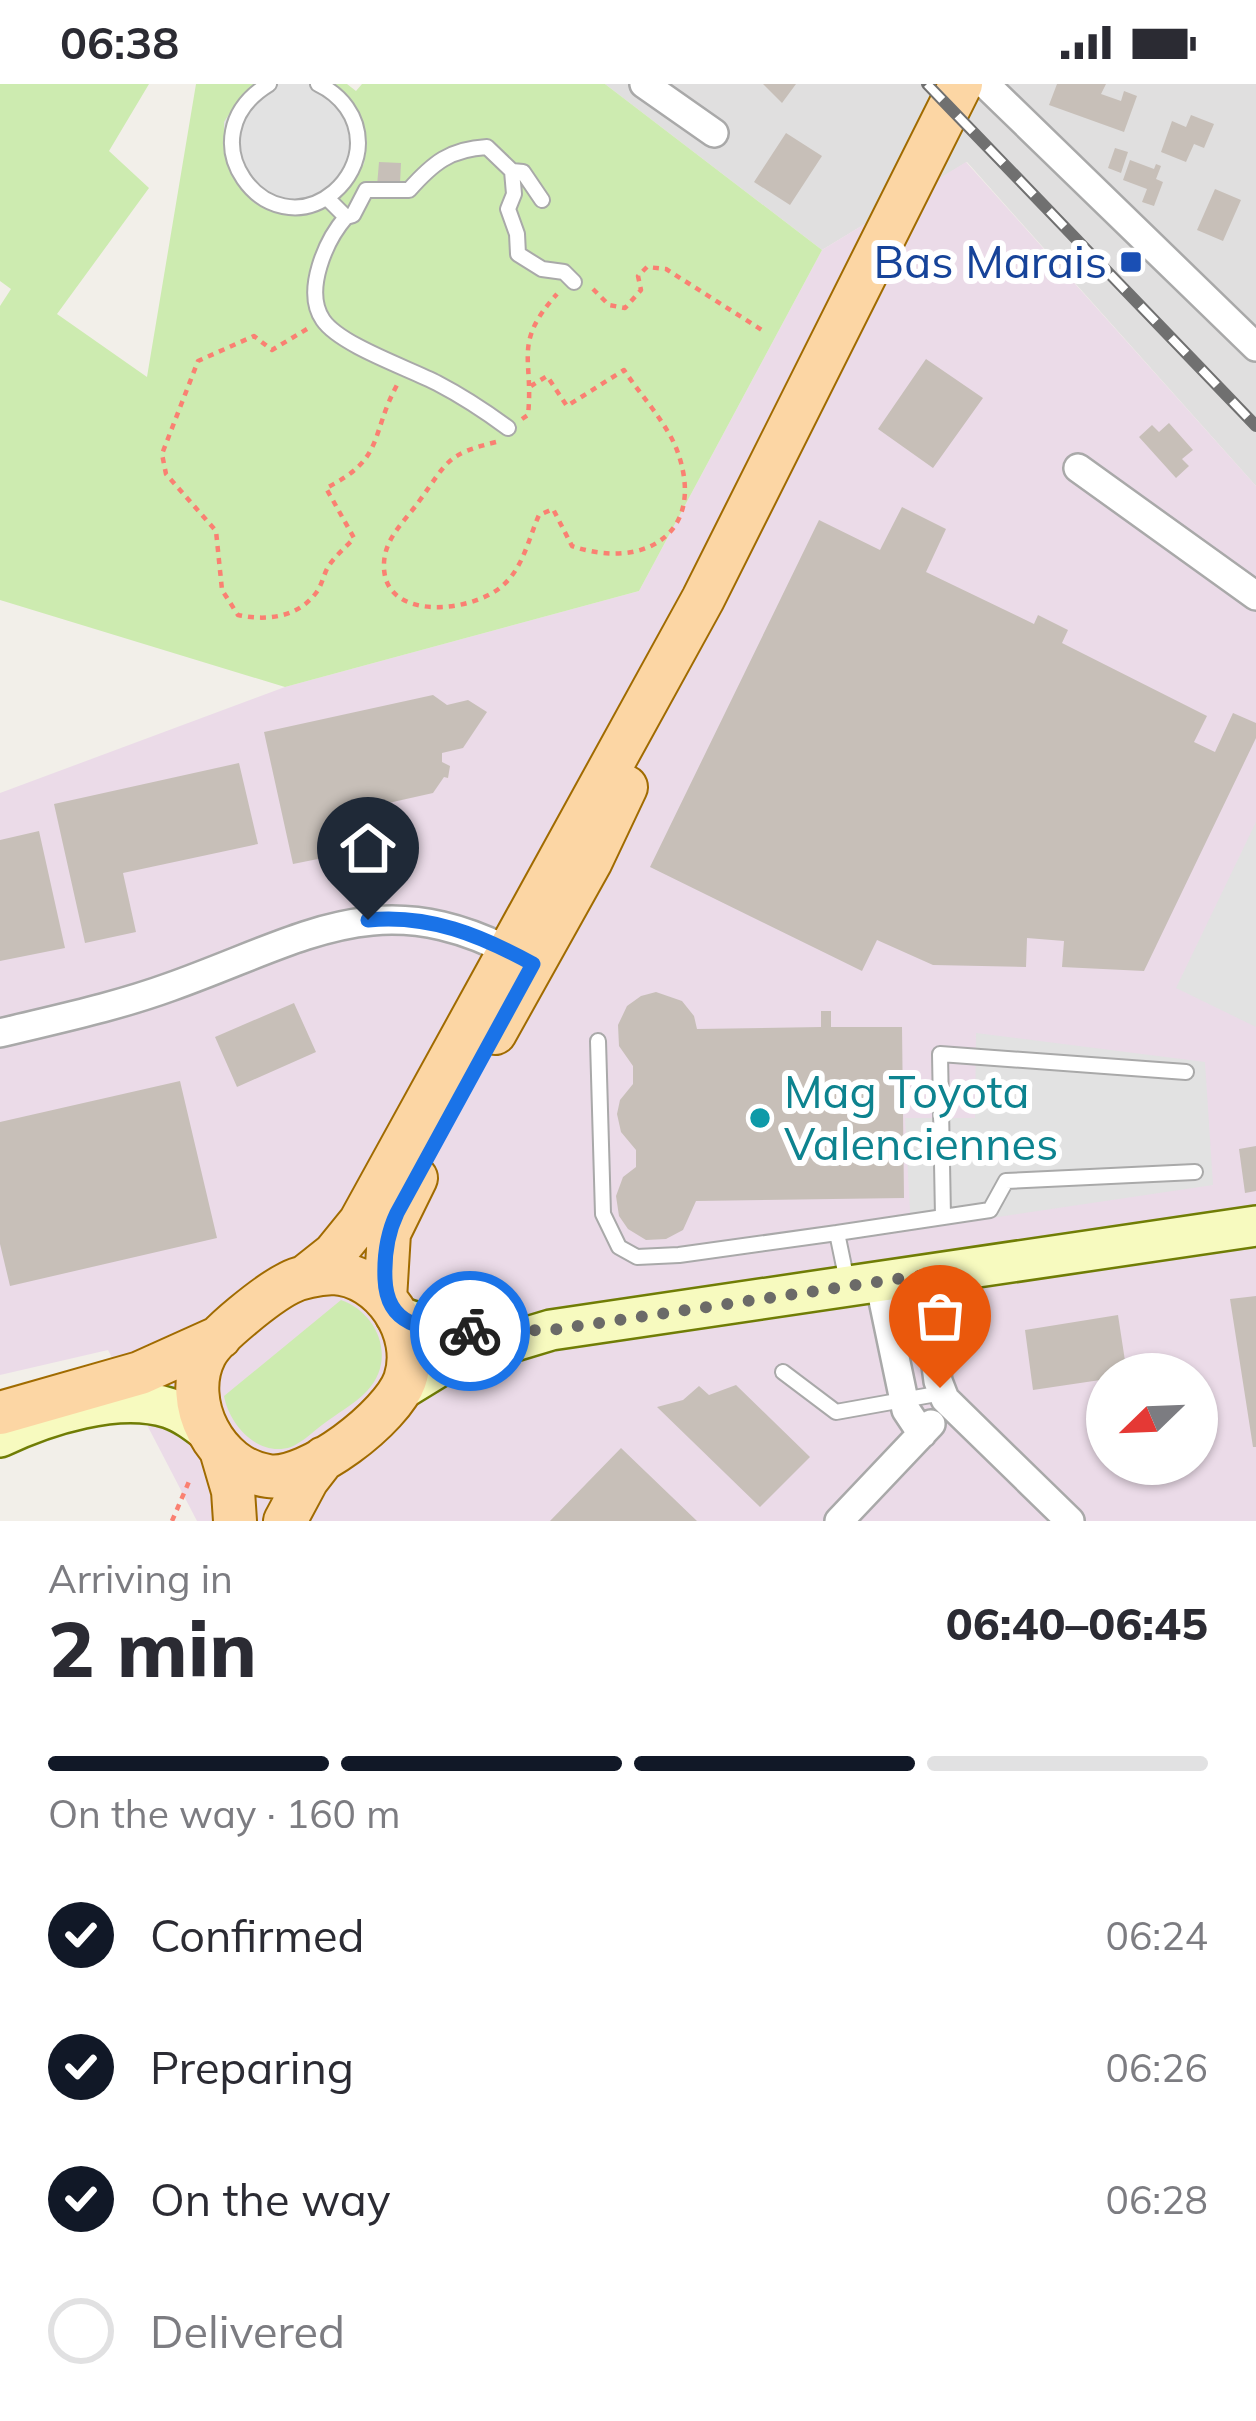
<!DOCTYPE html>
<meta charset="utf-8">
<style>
body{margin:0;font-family:Mulish,sans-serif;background:#f2f2f3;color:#2b2b33;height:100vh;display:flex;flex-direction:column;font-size:45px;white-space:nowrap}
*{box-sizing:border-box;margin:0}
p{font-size:39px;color:#7c7c81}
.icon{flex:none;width:66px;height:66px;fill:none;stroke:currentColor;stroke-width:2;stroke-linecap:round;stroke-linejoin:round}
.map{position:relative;height:1437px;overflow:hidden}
.details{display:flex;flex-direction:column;background:#fff;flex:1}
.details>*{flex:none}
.needle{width:78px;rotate:247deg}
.controls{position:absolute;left:1086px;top:1269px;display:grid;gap:24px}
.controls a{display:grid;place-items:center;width:132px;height:132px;border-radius:50%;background:#fff;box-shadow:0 3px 9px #0004;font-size:60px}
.pin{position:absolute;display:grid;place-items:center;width:102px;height:102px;color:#fff;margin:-123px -51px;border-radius:50% 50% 50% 0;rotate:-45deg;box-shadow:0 0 12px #0007}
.pin .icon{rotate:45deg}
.courier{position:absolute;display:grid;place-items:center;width:120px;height:120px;margin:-60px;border:9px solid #1a73e8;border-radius:50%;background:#fff;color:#222;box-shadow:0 3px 15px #0007}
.summary em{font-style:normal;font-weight:800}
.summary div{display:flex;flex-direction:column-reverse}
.summary{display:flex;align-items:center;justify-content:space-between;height:204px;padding:0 48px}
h1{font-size:78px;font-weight:800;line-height:90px}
.bar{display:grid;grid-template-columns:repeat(4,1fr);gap:18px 12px;align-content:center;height:144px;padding:0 48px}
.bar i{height:15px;border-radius:9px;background:#e1e1e2}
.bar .selected{background:#111827}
.bar p{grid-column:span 4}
ol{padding:0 48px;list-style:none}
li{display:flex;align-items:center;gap:36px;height:132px}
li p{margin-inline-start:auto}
li .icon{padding:12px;border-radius:50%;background:#111827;color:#fff;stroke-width:4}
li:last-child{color:#7c7c81}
li i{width:66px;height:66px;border:6px solid #e1e1e2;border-radius:50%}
.status{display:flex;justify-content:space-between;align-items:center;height:84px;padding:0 60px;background:#fff;direction:ltr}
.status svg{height:33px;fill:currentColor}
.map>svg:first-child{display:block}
.residential{fill:#e0dfdf}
.industrial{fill:#ebdbe8;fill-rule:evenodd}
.grass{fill:#cdebb0}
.parking{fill:#e2e2e2}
.building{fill:#c7bfb8}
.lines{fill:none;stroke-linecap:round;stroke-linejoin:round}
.lane-casing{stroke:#a9a9a9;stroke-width:18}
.street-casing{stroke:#a9a9a9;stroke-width:32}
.secondary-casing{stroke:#707d05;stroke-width:44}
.primary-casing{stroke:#a06b00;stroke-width:46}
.path{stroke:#fa8072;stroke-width:4.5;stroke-dasharray:6 6;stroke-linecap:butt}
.lane{stroke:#fff;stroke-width:14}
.street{stroke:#fff;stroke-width:27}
.secondary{stroke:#f7fabf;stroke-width:39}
.primary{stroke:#fcd6a4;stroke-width:42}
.rail-casing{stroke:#707070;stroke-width:12}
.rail{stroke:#fff;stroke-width:8;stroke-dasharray:22;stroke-linecap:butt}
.done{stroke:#6b6a68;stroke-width:12;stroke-dasharray:0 21.6}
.route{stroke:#1a73e8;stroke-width:15}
.transit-dot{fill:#1a4fb4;stroke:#fff;stroke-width:4.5}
.culture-dot{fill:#0f9aa8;stroke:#fff;stroke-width:4.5}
.labels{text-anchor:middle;stroke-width:12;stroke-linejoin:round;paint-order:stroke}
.transit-label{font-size:45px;fill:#164399;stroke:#fff;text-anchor:end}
.culture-label{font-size:45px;fill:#0d838f;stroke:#fff;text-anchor:start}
</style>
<div class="status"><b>06:38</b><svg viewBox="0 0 49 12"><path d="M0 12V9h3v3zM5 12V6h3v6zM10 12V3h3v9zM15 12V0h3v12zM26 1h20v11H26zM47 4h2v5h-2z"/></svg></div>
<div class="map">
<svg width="1256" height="1437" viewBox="0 0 1256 1437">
<rect width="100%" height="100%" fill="#f2efe9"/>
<path class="residential" d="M605,0h651v402l-289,-324 -145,88z"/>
<path class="industrial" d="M966,78l290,324v1035h-1059l-89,-171 -108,25v-582l285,-106 354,-96 183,-341zM1107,1290h90v90h-90z"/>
<path class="grass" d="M0,0h149l-40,67 40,37 -92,126 90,63 49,-293h151l9,7 6,-7h243l217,166 -183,341 -354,96 -285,-87v-294l11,-17 -11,-8z
M341,1216c37,13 56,59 26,91 -12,13 -31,23 -45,34 -9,7 -21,18 -31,22 -33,11 -62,-23 -67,-51z"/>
<path class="parking" d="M258,0h72l21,15 16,42 -3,23 -28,37 -25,12h-22l-35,-10 -14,-17 -16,-45v-19l13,-20z
M1256,738v205l-80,-39z
M976,949l229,29 8,123 -302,45 -6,-112h70z"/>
<path class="building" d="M763,0h33l-14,19z
M1057,0h49l-5,10 20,7 3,-10 13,5 -13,36 -75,-27z
M1191,31l23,9 -10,24 -10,-4 -8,18 -25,-10 11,-31 14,6z
M786,49l36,23 -32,49 -36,-23z
M1115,64l13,4 -7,21 -13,-5z
M1130,76l24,9 2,-5 5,2 -5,13 7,3 -9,24 -12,-4 5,-13 -24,-9z
M379,78l22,1 -1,21 -23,2z
M1215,105l26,11 -18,41 -26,-11z
M926,275l57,39 -50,70 -55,-39z
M1169,339l24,27 -11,9 7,7 -13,12 -37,-41 13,-12 7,7z
M902,423l44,22 -20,43 108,52 4,-9 30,15 -6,13 145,73 -13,26 21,10 18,-39 23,10v15l-112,233 -82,-4 2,-26 -37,-3 -1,29 -93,-2 -56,-25 -15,31 -212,-104 169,-347 61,30z
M433,611l14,10 21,-5 19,12 -24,36 -21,5v9l8,4 -2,12 -4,-1 -11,16 -58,13 8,40 -90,18 -29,-132z
M239,679l19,81 -135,29 13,59 -51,11 -31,-139z
M39,747l26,117 -65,13v-121z
M656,908l26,9 12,15 3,13 124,-2v-16h10v16h71l2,171 -208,3 -13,29 -17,9 -20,1 -18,-11 -9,-13 -3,-20 7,-19 13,-10v-17l-15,-18 -4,-18 3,-14 13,-16v-18l-14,-20 -1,-21 9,-19 14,-10z
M294,919l22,49 -79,35 -22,-50z
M180,997l37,157 -207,48 -10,-42v-122z
M1256,1062v45l-11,2 -6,-44z
M1256,1212v151h-3l-23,-148z
M1118,1231l9,59h-20v5l-74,11 -8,-60z
M736,1301l74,72 -50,50 -103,-100 26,-7 16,-14 10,9z
M621,1364l76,73h-147z"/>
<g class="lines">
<g class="lane-casing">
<path id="lane" d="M269,0c-87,53 -2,164 65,108 14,-12 24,-30 24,-49 0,-27 -17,-48 -40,-59
M512,87l2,23 -6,15 9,25 1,20 24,15 22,3 10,10
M327,114l19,19c-20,23 -43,74 -23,103 17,25 85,48 114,63 25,13 48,28 71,45
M346,133l7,-2 13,-25h43c24,-27 41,-41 78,-43l25,24 11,1 19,28
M598,957l5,173 16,33 18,10 42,-2 158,-22 10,48
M943,1133l-3,-163 246,18
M837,1149l153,-23 16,-29 189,-9
M783,1288l53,40 106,-19"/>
</g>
<g class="street-casing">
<path id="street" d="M644,0l70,49
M985,0l271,263
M1078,384l178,128
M0,949c57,-14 115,-26 170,-46 135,-48 211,-107 352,-29
M924,1191l14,106 7,18 125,122
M879,1197l27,129 16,24
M839,1437l92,-97"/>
</g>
<g class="secondary-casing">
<path id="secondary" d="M396,1232l41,13 66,3
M399,1307l49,-30 103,-31 705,-104
M0,1353c46,-22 118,-45 169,-29 15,5 28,15 41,25"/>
</g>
<g class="primary-casing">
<path id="primary" d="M495,949l96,-172 35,-74
M333,1189c49,2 88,60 72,107 -13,37 -97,102 -137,96 -52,-7 -87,-74 -63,-121 10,-20 64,-62 84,-72 13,-7 29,-9 44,-10z
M305,1193l29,-23 26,-32 343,-623 258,-515
M385,1215l4,-66 27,-55
M0,1329l140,-40 80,-36
M221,1366l12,41 2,30
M285,1437l22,-41 17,-22"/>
</g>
<path class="path" d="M593,205l16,16 16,3 16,-18 -3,-14 9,-9 19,2 99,63
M307,245l-35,21 -18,-14 -56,25 -36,93 4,20 50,57 6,59 16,25c28,6 59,3 78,-22 6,-8 7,-17 12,-26 6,-10 18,-20 26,-29l-28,-50c59,-29 44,-53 71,-103
M522,335l6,-4c6,-57 -16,-71 29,-121
M496,358c-49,12 -48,19 -76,58 -14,20 -35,37 -36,63 -3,59 86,50 117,24 22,-18 27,-47 38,-72l14,-6 19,37c69,24 133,-10 107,-90 -9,-30 -38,-60 -55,-86l-57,36 -20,-30 -16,10
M172,1437l19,-44"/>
<use href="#lane" class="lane"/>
<use href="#street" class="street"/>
<use href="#secondary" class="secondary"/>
<use href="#primary" class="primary"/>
<g class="rail-casing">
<path id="rail" d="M927,0l329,342"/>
</g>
<use href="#rail" class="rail"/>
</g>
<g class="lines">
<path class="done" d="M470,1247l81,-1 373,-55 16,113"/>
<path class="route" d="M368,836c61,-6 112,15 165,44l-136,249c-10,21 -13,42 -12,66 2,51 43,50 85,52"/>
</g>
<rect class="transit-dot" x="1119" y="166" width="24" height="24" rx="6"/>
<circle class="culture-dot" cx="760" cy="1034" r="12"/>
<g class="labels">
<g class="transit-label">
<text x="1107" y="194">Bas Marais</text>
</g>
<g class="culture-label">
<text x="784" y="1024">Mag Toyota<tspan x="784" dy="52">Valenciennes</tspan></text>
</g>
</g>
</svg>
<div class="controls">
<a><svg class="needle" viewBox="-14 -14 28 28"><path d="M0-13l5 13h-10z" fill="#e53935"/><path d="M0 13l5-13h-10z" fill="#7c7c81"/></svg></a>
</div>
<div class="pin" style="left:940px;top:1304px;background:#ea580c"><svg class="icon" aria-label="bag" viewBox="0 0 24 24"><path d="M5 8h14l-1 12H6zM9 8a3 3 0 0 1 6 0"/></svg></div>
<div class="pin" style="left:368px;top:836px;background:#1f2937"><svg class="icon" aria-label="home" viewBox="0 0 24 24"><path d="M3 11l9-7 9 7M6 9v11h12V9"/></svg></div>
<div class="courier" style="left:470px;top:1247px"><svg class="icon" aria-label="bike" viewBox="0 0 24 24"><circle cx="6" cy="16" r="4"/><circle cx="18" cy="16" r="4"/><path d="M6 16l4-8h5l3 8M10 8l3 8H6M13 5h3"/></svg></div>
</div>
<section class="details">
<div class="summary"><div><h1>2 min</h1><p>Arriving in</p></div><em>06:40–06:45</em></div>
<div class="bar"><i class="selected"></i><i class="selected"></i><i class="selected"></i><i></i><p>On the way · 160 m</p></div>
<ol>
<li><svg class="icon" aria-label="check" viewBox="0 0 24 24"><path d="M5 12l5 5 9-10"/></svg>Confirmed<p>06:24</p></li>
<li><svg class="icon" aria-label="check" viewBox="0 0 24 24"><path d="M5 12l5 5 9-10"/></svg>Preparing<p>06:26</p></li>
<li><svg class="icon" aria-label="check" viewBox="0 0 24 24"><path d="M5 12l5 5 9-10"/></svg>On the way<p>06:28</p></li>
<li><i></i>Delivered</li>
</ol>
</section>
